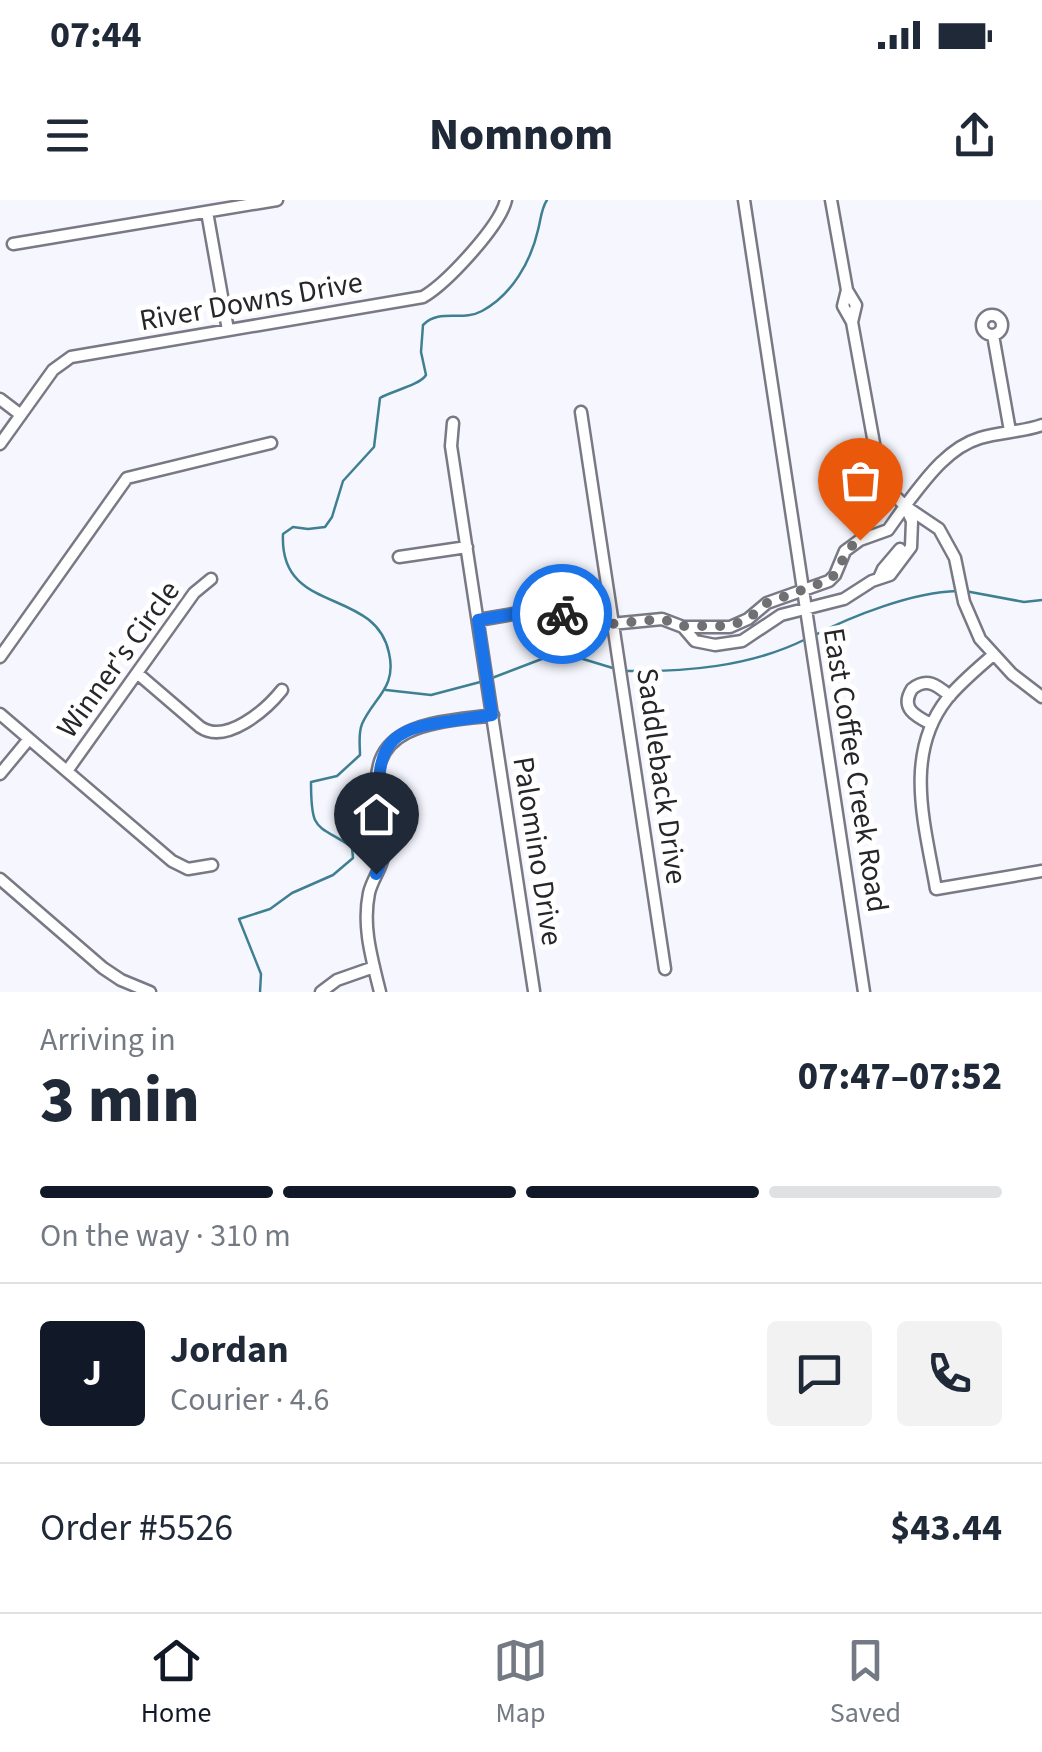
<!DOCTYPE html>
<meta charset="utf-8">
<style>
body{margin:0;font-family:"Source Sans 3",sans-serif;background:#f2f2f3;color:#1f2937;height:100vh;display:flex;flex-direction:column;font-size:38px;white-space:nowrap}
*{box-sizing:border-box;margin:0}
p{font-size:32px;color:#747a83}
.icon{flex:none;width:55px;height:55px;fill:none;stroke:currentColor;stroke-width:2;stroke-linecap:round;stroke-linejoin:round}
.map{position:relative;height:792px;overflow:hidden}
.sheet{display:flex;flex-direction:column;background:#fff;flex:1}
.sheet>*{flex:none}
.pin{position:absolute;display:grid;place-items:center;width:85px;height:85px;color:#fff;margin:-102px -42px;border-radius:50% 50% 50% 0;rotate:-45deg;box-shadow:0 0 10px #0007}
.pin .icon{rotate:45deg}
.courier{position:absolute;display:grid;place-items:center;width:100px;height:100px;margin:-50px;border:8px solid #1a73e8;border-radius:50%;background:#fff;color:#222;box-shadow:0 2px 12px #0007}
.overview em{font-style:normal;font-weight:800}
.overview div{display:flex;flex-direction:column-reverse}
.overview{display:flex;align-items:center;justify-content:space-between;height:170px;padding:0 40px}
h1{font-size:65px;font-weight:800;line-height:75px}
.bar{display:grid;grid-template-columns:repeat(4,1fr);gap:15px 10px;align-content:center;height:120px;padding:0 40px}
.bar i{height:12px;border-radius:8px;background:#e0e1e3}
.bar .current{background:#111827}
.bar p{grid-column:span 4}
.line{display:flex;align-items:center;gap:25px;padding:0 40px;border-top:2px solid #e0e1e3}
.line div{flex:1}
.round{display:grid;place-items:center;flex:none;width:105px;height:105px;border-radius:10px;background:#f2f2f3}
.status{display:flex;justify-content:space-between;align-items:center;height:70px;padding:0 50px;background:#fff;direction:ltr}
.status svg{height:28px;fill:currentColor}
header{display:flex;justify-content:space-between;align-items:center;height:130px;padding:0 40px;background:#fff;font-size:45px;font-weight:800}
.menu{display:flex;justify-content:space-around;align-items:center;height:140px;border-top:2px solid #e0e1e3;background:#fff;font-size:28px;color:#747a83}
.menu a{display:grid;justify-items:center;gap:5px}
.menu .current{color:#111827}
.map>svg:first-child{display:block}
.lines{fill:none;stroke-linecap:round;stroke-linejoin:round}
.stream{stroke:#3e8091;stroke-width:2.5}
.minor-casing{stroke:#797985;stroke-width:15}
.minor{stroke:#fff;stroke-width:10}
.done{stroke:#6f6f74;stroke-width:10;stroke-dasharray:0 18}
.route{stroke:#1a73e8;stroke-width:12}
.labels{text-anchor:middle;stroke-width:10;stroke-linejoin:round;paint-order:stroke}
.street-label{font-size:30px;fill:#26262a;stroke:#fff}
</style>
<div class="status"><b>07:44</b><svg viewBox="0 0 49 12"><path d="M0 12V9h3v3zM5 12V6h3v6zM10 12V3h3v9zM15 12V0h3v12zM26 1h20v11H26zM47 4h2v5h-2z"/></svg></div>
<header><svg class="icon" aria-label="menu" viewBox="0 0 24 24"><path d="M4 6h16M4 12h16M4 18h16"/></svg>Nomnom<svg class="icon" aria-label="share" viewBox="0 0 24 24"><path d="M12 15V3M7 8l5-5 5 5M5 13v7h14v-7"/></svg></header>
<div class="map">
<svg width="1042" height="792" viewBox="0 0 1042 792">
<rect width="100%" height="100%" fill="#f6f6fe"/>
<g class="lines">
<path class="stream" d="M965,391l59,11 18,-2
M813,436c39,-20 100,-44 144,-45
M624,471c61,1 126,-4 182,-32
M492,478l68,-26 56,17
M386,490l45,5 53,-14
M260,792l1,-18 -22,-55 31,-10 22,-16 41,-18 20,-17 -1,-11c-36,-24 -41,-14 -41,-65l26,-6 23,-21c0,-10 -2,-21 2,-31 12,-27 35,-36 27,-71 -14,-67 -110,-37 -106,-119l10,-7 15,2 17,-2 7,-10 11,-36 31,-34 6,-49c12,-7 40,-13 46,-23l-5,-23 2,-27c17,-17 39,-3 59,-14 30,-16 49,-50 56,-81 3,-11 3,-21 9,-30"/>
<g class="minor-casing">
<path id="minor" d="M744,0l120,792
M831,0l16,90 9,15 -4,17 29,160 24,24 34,23 16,29 9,44 16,37 32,35 30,23
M207,12l21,118
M13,44l264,-44
M847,90l-4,16 9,16
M982 125a10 10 0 1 1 20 0a10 10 0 1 1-20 0Z
M993,135l17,96
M0,199l21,16
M581,212l84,557
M453,223l-2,23 83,545
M0,244l53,-74 18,-13 352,-60c24,-14 77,-71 83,-97
M905,306c20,-26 42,-58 75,-68 20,-6 42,-6 62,-13
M399,357l68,-10
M879,378l4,-9 17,-20
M478,420l59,-10 23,3 31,13 71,-7 21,8h47l18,-8 19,-16 62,-22 6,-6 10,-24 15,-11 28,-10 17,-24 7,15 -1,26 -21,28 -18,6 -28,18 -63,16 -39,26 -27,4 -20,-4 -12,-14
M993,455c-16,14 -33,28 -46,44 -44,56 -22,126 -11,190l106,-18
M0,457l127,-179 144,-35
M137,473l63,54c26,18 66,-17 82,-37
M0,514l172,147 16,8 24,-4
M931,524c-16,-8 -31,-16 -19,-35 15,-12 25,-4 38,7
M67,571l127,-178 17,-14
M0,574l29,-35
M0,679l103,89 18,12 29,12
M321,792l16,-12 37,-13
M380,792c-8,-33 -18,-65 -11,-99 3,-13 12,-24 14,-36 4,-23 -5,-48 -6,-70 -4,-66 68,-65 116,-72"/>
</g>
<use href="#minor" class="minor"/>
</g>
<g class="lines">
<path class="done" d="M562,414l29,12 71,-7 21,7h47l18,-7 19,-16 62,-23c16,-13 10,-28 31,-40"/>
<path class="route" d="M376,674c9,-18 7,-33 5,-53 -12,-103 27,-92 111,-106l-14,-95 59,-10 25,4"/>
</g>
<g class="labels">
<g class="street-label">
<text transform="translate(251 101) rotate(-10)" y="10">River Downs Drive</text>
<text transform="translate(118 459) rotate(-54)" y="10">Winner's Circle</text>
<text transform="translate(856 570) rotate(81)" y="10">East Coffee Creek Road</text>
<text transform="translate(662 576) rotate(82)" y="10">Saddleback Drive</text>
<text transform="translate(538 651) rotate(81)" y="10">Palomino Drive</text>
</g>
</g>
</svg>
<div class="pin" style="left:860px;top:340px;background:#ea580c"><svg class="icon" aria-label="bag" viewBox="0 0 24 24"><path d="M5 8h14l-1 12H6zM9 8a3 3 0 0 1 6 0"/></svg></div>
<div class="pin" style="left:376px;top:674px;background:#1f2937"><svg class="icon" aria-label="home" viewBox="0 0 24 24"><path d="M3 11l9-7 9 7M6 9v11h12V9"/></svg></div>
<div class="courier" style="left:562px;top:414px"><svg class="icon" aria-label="bike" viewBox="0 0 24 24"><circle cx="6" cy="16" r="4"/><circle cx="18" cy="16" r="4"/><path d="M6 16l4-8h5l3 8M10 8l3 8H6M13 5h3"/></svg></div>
</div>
<section class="sheet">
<div class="overview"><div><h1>3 min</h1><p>Arriving in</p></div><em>07:47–07:52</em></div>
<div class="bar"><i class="current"></i><i class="current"></i><i class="current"></i><i></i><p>On the way · 310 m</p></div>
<div class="line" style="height:180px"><b class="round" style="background:#111827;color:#fff">J</b><div><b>Jordan</b><p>Courier · 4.6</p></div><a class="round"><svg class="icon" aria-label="chat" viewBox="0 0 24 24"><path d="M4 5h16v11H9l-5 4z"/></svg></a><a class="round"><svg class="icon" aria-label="phone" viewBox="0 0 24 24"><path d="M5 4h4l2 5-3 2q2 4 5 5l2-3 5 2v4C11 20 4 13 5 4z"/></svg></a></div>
<div class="line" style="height:130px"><div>Order #5526</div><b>$43.44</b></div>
</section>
<nav class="menu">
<a class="current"><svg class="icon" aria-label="home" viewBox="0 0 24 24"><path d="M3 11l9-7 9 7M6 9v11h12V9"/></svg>Home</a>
<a><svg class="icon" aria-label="map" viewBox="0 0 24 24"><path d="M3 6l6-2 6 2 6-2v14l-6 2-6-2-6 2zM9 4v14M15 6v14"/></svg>Map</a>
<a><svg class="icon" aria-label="saved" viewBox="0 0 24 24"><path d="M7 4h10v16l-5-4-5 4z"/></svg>Saved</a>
</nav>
